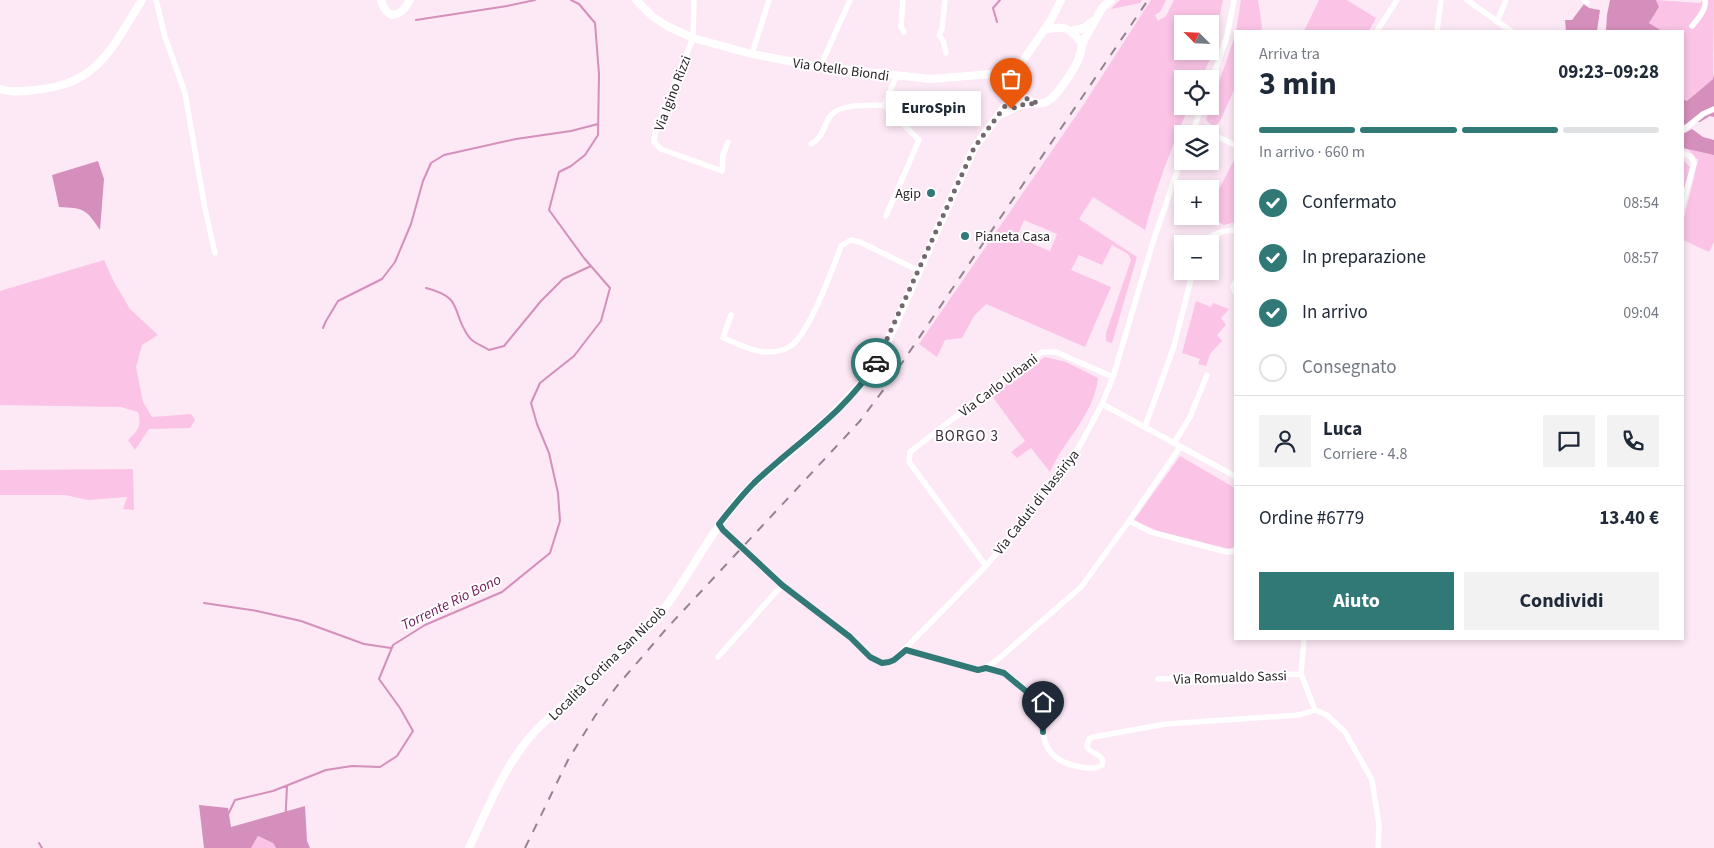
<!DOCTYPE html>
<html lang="it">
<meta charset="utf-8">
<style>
body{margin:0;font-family:"Source Sans 3",sans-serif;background:#f2f2f3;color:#1f2937;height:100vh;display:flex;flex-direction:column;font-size:19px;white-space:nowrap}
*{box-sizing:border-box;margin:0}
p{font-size:16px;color:#747a83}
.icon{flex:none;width:28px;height:28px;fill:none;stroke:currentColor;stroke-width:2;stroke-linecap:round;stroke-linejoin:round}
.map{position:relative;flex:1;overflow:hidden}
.drawer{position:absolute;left:1234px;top:30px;width:450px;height:610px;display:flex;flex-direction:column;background:#fff;border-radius:0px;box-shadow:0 2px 8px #0003}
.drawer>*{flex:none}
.needle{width:32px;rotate:294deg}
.fabs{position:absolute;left:1174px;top:15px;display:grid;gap:10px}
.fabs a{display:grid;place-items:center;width:45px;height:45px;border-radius:0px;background:#fff;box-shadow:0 2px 8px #0003;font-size:25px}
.pin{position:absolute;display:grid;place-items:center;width:42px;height:42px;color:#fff;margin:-51px -21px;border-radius:50% 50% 50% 0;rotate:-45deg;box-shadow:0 0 5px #0007}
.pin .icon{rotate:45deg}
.courier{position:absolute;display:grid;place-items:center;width:50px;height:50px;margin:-25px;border:4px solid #317976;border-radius:50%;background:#fff;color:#222;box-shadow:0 1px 6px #0007}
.bubble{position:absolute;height:35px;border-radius:0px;background:#fff;box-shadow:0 2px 8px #0003;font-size:16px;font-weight:700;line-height:35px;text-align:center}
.head em{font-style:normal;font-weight:700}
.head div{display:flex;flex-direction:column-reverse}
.head{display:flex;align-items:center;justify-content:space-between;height:85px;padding:0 25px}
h1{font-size:32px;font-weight:700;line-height:38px}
.bar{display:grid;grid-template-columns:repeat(4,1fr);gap:8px 5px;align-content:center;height:60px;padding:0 25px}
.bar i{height:6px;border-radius:4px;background:#e0e1e3}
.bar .selected{background:#317976}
.bar p{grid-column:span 4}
.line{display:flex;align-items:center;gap:12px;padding:0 25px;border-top:1px solid #e0e1e3}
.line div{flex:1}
.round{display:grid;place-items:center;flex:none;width:52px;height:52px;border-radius:0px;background:#f2f2f3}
ol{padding:0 25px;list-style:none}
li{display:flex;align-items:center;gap:15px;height:55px}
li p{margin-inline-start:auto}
li .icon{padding:5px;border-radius:50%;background:#317976;color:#fff;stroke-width:4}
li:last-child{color:#747a83}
li i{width:28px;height:28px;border:2px solid #e0e1e3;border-radius:50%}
.button{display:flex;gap:10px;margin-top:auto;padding:10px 25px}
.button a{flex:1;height:58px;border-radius:0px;background:#317976;color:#fff;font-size:20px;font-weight:700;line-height:58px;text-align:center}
.button a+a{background:#f2f2f3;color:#1f2937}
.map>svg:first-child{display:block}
.green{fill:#fbc4e7;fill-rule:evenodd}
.forest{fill:#d58fbc}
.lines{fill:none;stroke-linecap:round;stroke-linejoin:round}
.stream{stroke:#d48fbb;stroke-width:2}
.street{stroke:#fff;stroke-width:5.5}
.secondary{stroke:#fff;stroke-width:8}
.rail{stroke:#92838c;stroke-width:2;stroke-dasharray:9 9;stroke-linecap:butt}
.done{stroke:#746870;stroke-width:5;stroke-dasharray:0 9}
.route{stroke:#317976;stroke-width:6}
.poi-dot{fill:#317976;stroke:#fff;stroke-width:2}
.labels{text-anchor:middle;stroke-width:4;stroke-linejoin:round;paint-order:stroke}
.street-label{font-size:14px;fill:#2b2328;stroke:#fff}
.poi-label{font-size:14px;fill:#2b2328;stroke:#fff;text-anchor:end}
.neighbourhood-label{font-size:15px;letter-spacing:1px;fill:#3c2c36;stroke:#fff}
.water-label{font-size:15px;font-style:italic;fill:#6c1b56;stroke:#fff}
</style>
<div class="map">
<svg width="1714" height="848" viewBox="0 0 1714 848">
<rect width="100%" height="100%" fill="#fde8f5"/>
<path class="green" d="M1120,0h22l-2,3 -29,6z
M1151,0h15l-6,12 -5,3 3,6 8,-5 8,-16h49l-12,57 -10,22h-19v27h7c-17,41 -33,81 -44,124l-52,-33 -14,22 58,38 -25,86 -6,-2v-8l25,-73 -3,-6 -16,-9 -10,20 -23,-10 -8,15 40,17 -26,60 -99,-43 -12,12 -12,22 -17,2 -8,17 -18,-13 165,-240zM1182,24h28v27h-28zM1024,220l33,14 -7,17 -33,-14z
M1241,0h17l4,27 -1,4h-25z
M1319,0h28l29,18 -7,13h-65z
M1656,0l44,3 3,-3h11l-1,79 -26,22 -4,-2 -1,-68h-20l-13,-8 10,-16z
M1235,36v52l-16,35 -6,3 -7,-6z
M1687,148l27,7v87l-5,10 -26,-12v-18l15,-62z
M1235,158v64l-11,3 -15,-9 1,-9z
M1683,160l7,7 -7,31z
M104,260l10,22 16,27 28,26 -16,10 -6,22 7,35 9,15 39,-3 4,6 -5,8 -41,1 -14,21 -7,-10c10,-9 14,-14 10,-28l-17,-5 -121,-2v-114z
M1196,301l15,6 2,-4 16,6 -8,9 5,7 -9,10 5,6 -12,13 -4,12 -8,-2 2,-5 -18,-6z
M1045,357l21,5 32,16c-4,37 -34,62 -48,94l-19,-24 -14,10 -6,-6 14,-11 -33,-45 37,-29z
M1180,456l55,32v58l-5,3 -73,-18 -23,-11z
M133,469l1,41 -11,-1 4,-12 -39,3 -23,-5h-65v-25z
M258,836l15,7 3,5h-25z"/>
<path class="forest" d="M1610,0h46l3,7 -10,16 13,8h-56l1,-16z
M1584,4l5,4 11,2 -3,21h-31l-1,-11h7z
M1714,73v44l-4,-1 -10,6h-11l-6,4 -1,-27 5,2 26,-22z
M1692,129l11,8 11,3v15l-31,-7v-14z
M98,161l6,18 -4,51c-14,-21 -16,-22 -41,-23l-7,-32z
M199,805l29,3 3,19 74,-21 2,35 3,7h-34l-3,-5 -15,-7 -7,12h-47z"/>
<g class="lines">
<path class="stream" d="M416,20l91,-14 28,-6
M997,22l-4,-14 7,-8
M426,288c39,10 24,23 43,49 4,6 14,9 20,13l15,-4 37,-45 22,-22 28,-13
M323,328l3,-7 12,-20 44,-22 13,-17 16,-38 12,-43 8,-18 13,-8 72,-16 55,-8 27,-7
M204,603l53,8 44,10 63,23 27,4
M287,786l-2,43 6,19
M39,843l3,5
M220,848l4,-25 11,-23 38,-9 53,-21 26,-4 28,1 17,-11 16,-25 -13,-23 -21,-29 14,-34 32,-20 77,-33 48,-39 10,-32 -2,-28 -9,-40 -12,-29 -6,-21 9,-20 34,-27 27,-35 9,-33 -26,-30 -35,-48 10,-38 12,-6 14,-11 13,-20 1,-61 -4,-51 -16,-19 -8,-4"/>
<path class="street" d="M156,0l9,37 20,56 20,116 10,44
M694,0l-1,38 -38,95 -1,9 7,7 61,22 1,-16 5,-13
M903,0l-2,27 3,5
M945,0l-3,29 -3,6 4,6 3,12
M1467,0l44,31
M1584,0l3,3
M1497,22l9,-22
M1692,26c6,-7 15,-17 13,-26
M1377,31l20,-31
M1437,31l4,-31
M752,54l17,-54
M820,67l30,-67
M1210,85l17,-49 7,-36
M884,105l35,35 -33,76
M1194,129l18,5 23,11
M1682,131l21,-17 11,-5
M1192,134l10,-28
M811,144c13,-7 12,-19 20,-29 11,-12 38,-9 53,-10l12,-28
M1682,153l9,4 3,6 -12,44
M1202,244c10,-11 19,-13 33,-14
M1235,283l-2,4 2,5
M731,315l-8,23c14,5 29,14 44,14 8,0 19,-2 25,-7 19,-16 40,-75 49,-99l10,-6 9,2 59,29
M1102,404l133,72
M1145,427l29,-81 19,-75
M1174,443l16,-26 17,-42
M1129,521l22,11 75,20 9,-1
M719,524l4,6 59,55 68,52 20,20 12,6 12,-3 92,-94 79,-96 18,-30 19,-36 11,-27 40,-135 29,-85
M986,566l-77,-104 1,-10 98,-76 34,-24h14l57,25
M1304,639l-3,35 14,36
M906,650l72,20 8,-2 11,-8 84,-73 48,-66 51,-74
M718,657l64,-72
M986,668c5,2 13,3 18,5 7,4 34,27 37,34 3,7 2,16 2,23 1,21 14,32 33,36 9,2 19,4 26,-1l1,-4c-2,-8 -12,-7 -16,-14l2,-8 4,-2 73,-13 133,-9 16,-5 12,5 18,17 27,48 7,45 -1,23
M1158,679l143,-5"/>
<path class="secondary" d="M381,0c7,22 20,17 29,0
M636,0l17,17 14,9 26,12 59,16 68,13 111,12 60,-5 22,-6 8,-5
M1071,31l13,-3 7,-6
M1082,44l20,-36 9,-8
M991,74c7,3 16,5 21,9 5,4 7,11 13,15 19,14 30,-1 40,-16 8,-12 16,-22 17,-38 -12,-17 -18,-19 -37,-14
M0,89c10,4 23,2 34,1 64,-4 78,-43 108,-90
M1002,114l19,-9 15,-2
M469,848c20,-42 36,-85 68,-119l117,-107c32,-39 52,-84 84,-122 14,-17 31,-30 48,-44 35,-31 71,-62 96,-102l92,-206 34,-46 5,-8 2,-17 7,-15 29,-42 10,-20"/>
<path class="rail" d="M525,848l43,-88 27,-44 22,-30 50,-58 193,-207 27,-36 261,-385"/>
</g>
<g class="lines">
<path class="done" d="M876,363l98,-215 34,-46 5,-8 1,-10c6,11 12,16 24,19l-17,2 -10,4"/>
<path class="route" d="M876,363c-30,49 -81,81 -122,120 -13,13 -24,27 -35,41l4,6 59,55 68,52 20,20 12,6 7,-1 5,-2 12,-10 72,20 8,-2 18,5 29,24 8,10 2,25"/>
</g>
<g class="poi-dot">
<circle cx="931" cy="193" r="5"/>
<circle cx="965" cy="236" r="5"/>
</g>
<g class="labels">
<g class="street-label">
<text transform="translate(841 69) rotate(8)" y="5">Via Otello Biondi</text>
<text transform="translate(672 93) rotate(-69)" y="5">Via Igino Rizzi</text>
<text transform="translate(998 385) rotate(-37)" y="5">Via Carlo Urbani</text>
<text transform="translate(1036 502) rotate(-52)" y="5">Via Caduti di Nassiriya</text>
<text transform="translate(607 663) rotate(-44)" y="5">Località Cortina San Nicolò</text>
<text transform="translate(1230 677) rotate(-2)" y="5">Via Romualdo Sassi</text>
</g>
<g class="poi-label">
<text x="921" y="198">Agip</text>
<text x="975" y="241" text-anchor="start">Pianeta Casa</text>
</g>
<g class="neighbourhood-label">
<text x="967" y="441">BORGO 3</text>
</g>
<g class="water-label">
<text transform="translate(451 602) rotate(-26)" y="5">Torrente Rio Bono</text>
</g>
</g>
</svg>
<div class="fabs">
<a><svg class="needle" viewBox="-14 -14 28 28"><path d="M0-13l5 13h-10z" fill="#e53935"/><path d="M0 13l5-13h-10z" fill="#747a83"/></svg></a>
<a><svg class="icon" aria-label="locate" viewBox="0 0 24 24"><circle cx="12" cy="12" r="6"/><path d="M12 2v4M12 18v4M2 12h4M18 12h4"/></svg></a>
<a><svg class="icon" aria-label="layers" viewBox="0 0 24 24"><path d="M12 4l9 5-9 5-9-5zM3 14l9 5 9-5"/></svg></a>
<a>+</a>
<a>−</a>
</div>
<div class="pin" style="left:1011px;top:109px;background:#ea580c"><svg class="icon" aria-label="bag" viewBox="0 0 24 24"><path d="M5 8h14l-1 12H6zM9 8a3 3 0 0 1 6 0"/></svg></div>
<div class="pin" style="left:1043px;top:732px;background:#1f2937"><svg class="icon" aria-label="home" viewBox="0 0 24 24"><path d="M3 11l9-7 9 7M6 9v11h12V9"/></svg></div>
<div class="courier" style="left:876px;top:363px"><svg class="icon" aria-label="car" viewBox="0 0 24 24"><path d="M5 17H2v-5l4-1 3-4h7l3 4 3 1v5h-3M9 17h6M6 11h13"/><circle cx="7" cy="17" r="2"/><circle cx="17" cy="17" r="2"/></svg></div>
<div class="bubble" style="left:886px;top:91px;width:95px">EuroSpin</div>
<section class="drawer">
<div class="head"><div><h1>3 min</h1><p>Arriva tra</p></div><em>09:23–09:28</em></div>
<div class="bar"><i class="selected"></i><i class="selected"></i><i class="selected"></i><i></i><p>In arrivo · 660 m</p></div>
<ol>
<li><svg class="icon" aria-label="check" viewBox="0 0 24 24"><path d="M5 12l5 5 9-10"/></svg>Confermato<p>08:54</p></li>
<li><svg class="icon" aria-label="check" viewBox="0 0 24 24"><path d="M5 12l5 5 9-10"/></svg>In preparazione<p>08:57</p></li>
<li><svg class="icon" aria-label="check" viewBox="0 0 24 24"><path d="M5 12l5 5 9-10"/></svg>In arrivo<p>09:04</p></li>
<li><i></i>Consegnato</li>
</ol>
<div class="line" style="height:90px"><a class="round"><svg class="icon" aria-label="person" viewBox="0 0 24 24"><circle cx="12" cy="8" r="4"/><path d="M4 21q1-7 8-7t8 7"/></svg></a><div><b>Luca</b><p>Corriere · 4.8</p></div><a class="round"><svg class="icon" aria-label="chat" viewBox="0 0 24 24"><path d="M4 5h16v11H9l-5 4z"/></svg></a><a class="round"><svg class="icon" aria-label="phone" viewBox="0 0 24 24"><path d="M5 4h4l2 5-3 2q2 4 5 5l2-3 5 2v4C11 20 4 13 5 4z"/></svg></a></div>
<div class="line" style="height:65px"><div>Ordine #6779</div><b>13.40 €</b></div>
<div class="button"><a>Aiuto</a><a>Condividi</a></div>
</section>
</div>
